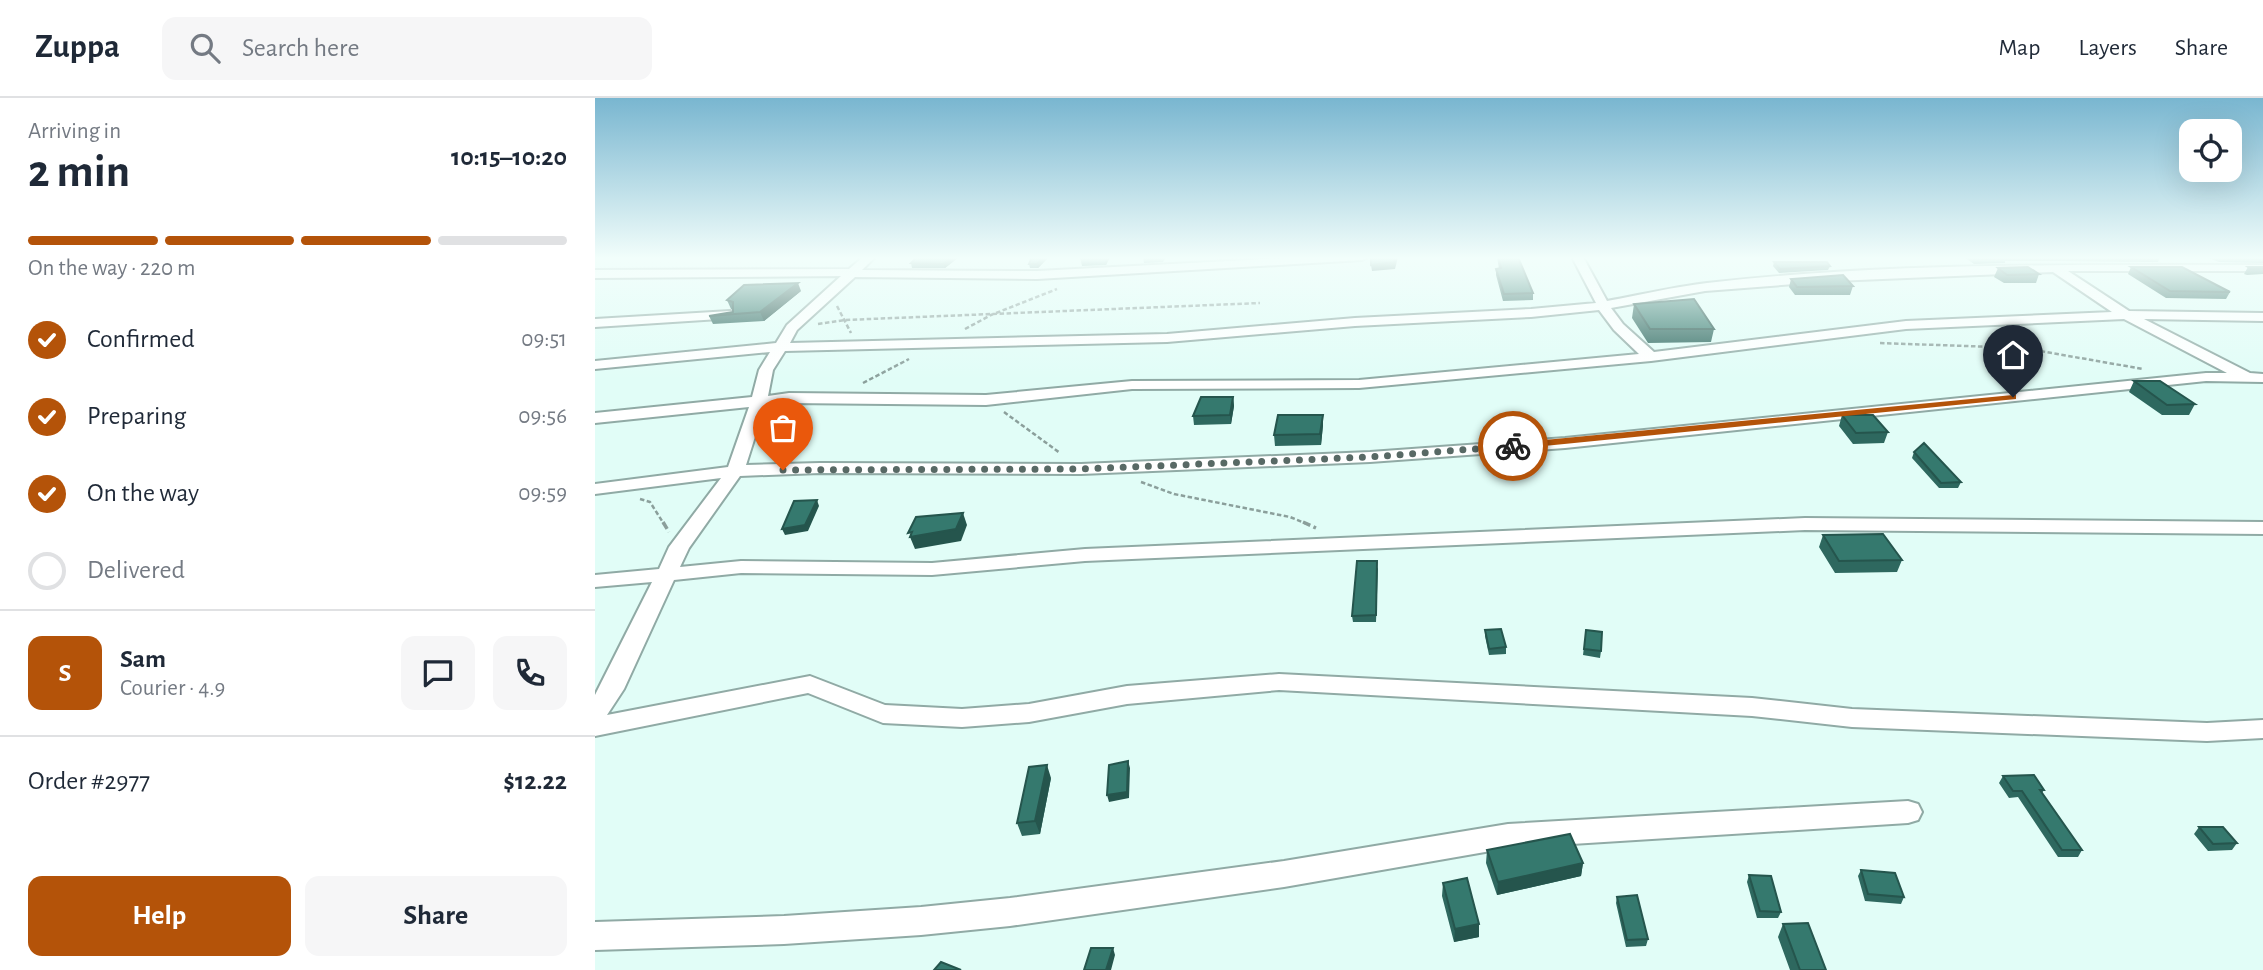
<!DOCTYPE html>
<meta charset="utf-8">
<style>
body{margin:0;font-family:"Alegreya Sans",sans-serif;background:#f6f6f7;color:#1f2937;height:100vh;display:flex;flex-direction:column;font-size:26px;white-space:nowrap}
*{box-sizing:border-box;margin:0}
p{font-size:23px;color:#747a83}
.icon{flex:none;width:38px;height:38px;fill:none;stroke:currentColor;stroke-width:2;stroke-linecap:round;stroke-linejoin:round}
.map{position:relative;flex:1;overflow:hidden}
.details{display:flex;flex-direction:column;background:#fff;width:595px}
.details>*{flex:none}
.fabs{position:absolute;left:1584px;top:21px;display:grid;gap:14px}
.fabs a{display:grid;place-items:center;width:63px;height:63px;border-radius:14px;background:#fff;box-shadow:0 7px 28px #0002;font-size:35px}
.pin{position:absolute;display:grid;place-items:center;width:60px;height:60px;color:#fff;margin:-72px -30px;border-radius:50% 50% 50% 0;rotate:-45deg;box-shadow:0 0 7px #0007}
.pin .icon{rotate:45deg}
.courier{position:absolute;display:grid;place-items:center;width:70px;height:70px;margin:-35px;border:5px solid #b45309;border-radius:50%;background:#fff;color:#222;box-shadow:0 2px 9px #0007}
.head em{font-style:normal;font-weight:700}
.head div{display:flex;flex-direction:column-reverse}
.head{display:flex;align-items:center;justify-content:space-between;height:119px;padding:0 28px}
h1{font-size:46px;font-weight:700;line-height:52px}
.bar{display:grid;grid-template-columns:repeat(4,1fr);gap:10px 7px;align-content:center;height:84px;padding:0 28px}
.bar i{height:9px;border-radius:5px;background:#e0e1e3}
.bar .current{background:#b45309}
.bar p{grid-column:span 4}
.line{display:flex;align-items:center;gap:18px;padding:0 28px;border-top:2px solid #e0e1e3}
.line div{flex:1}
.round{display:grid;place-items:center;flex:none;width:74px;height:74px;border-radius:14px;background:#f6f6f7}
ol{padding:0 28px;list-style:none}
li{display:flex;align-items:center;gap:21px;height:77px}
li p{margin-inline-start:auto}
li .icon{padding:7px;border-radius:50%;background:#b45309;color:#fff;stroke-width:4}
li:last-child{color:#747a83}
li i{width:38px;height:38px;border:4px solid #e0e1e3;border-radius:50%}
.primary-button{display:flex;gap:14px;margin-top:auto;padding:14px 28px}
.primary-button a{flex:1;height:80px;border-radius:14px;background:#b45309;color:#fff;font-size:28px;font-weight:700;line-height:80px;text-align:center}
.primary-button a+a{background:#f6f6f7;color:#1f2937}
header{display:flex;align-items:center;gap:42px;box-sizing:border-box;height:98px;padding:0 35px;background:#fff;border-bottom:2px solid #e0e1e3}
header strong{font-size:33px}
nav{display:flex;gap:38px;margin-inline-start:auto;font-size:24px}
.search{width:490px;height:63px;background:#f6f6f7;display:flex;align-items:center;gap:18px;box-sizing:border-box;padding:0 24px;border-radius:14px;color:#747a83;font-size:26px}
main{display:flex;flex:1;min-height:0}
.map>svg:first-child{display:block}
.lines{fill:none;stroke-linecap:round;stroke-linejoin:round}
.minor-casing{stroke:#90aaa5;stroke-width:4}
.path-far1{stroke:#8b9f9b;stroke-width:2.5;stroke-dasharray:4.5 2.5;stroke-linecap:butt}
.path{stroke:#8b9f9b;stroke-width:3.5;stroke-dasharray:8 3.5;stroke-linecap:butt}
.minor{fill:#fff;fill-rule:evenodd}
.wall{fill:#2e685f}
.shaded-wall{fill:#25554d}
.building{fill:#35796e;stroke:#25554d;stroke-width:2}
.route{fill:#b45309}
.done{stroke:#586965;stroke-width:7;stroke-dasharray:0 12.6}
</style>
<header>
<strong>Zuppa</strong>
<div class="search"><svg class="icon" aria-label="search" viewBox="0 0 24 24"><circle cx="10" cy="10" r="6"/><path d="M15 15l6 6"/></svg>Search here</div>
<nav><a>Map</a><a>Layers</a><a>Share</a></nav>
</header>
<main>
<section class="details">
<div class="head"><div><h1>2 min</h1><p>Arriving in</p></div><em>10:15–10:20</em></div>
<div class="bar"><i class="current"></i><i class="current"></i><i class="current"></i><i></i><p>On the way · 220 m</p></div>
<ol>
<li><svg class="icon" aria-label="check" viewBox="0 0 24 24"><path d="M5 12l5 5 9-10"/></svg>Confirmed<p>09:51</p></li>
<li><svg class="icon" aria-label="check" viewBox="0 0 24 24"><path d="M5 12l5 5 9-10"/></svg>Preparing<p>09:56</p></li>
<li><svg class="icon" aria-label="check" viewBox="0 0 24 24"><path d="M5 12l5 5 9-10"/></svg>On the way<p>09:59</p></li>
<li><i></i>Delivered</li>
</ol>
<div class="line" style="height:126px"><b class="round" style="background:#b45309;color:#fff">S</b><div><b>Sam</b><p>Courier · 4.9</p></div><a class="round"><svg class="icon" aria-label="chat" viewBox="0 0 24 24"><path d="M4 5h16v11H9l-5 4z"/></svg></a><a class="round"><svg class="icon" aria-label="phone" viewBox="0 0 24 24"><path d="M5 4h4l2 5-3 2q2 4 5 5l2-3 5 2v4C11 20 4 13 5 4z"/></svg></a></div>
<div class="line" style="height:91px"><div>Order #2977</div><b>$12.22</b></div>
<div class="primary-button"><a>Help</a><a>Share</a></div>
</section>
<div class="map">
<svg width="1668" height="872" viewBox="0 0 1668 872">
<rect width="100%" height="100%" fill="#e1fdf7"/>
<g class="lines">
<g class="minor-casing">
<path id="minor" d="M268,159h12l-13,13 175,1 269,-14h62l-6,3 -325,19 -182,-2 -58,53 -7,13 377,-9 188,-16 176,-9 65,-6 -24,-46h11l24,44c33,-6 66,-14 100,-18 183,-21 372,-18 556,-18v6h-195l61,40 134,2v8l-119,-2 106,54 13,1v8l-57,-1 -641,67 -195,14 -289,12 -261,-1 -80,3 -51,72 -9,19 61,-6 191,2 153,-14 720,-31 458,4v12l-458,-4 -720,31 -153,14 -191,-2 -67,7 -50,109 -17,26 203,-39 75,29 77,4 67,-5 98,-18 152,-12 473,24 100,11 355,14 56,-3v18l-56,3 -355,-14 -100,-11 -473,-26 -152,14 -98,18 -67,5 -79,-4 -75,-30 -213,43v-41l57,-113 -57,5v-12l64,-6 10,-22 52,-69 -126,16v-10l133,-17 21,-60 -154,16v-10l157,-16 7,-27 11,-18 -175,17v-8l181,-18 11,-18 54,-49 -246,2v-8l254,-1zM1458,174l59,40 -206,9 -252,31 -31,-28 -12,-16 94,-17 129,-10zM1004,212l15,20 25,24 -280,26 -227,1 -146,14 -197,-2 -21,3 5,-26 12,-19 382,-9 188,-16 176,-9zM1529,221l103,54h-21l-641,65 -195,14 -289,12 -261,-1 -74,2 19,-60 24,-2 197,2 146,-16 227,-1 292,-27 255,-32z
M135,213l5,1v6l-140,9v-8z
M1313,703l10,3 4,8 -4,8 -10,3 -400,25 -224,39 -274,39 -89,9 -137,9 -189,6v-28l189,-6 137,-9 89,-9 274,-37 224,-37z"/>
</g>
<path class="path-far1" d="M242,208l14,27
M223,226l27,-4 415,-17
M370,231l26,-14 66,-26
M1285,245l143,5 120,21
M268,285l46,-24
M409,314l56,41
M171,333l37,-18
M546,384l33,12 116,23 17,7
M45,401l10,3 14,22"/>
<path class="path" d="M68,424l6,10
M708,424l13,6"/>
<use href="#minor" class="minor"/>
</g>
<path class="wall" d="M322,159h42l-14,11h-33l-1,-5z
M437,159h17l-11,11h-8l-1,-4z
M485,159h30l-4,8 -24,1z
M548,159h23l-3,5 -19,1z
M902,159h21l15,36v7l-30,1 -7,-26v-6h3z
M1369,159h196l-2,5 -96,-1h-57v2l-31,1z
M1611,159h57v6l-44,-1z
M1179,164l56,4 -2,4 -49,3 -6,-7z
M1536,169l99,25 -4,7 -60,-1 -38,-24z
M1653,169h15v7l-16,1 -3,-1z
M1403,170l41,6 -3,9h-32l-10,-6z
M1196,181l62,7 -3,9h-55l-6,-8z
M206,193l-37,30 -51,3 -4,-8 24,-4v-3h-2l-4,-9z
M1039,206l80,25 -3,13 -63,1 -16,-25z
M1539,283l61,23 -6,11h-27l-33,-23z
M638,299l1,9 -3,18 -37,1 -1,-9z
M728,317v10l-2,20 -46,1 -1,-11z
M1247,317l46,17 -4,11 -31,1 -14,-18z
M1319,354l47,30 -3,6h-19l-27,-30z
M1228,437l79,25 -5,12 -62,1 -16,-26z
M783,469l-2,55h-23l-1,-6z
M890,532l21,17v7l-17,1 -4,-19z
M991,532l15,21 -1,7 -17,-3z
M1408,678l41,14 -2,3 40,57 -4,7h-20l-40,-60 -9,1 -10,-15z
M456,680l-11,56 -18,2 -5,-13z
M1604,729l38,16 -5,7 -24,1 -14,-17z
M892,752l96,13 -2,13 -84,19 -11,-32z
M1266,772l43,27 -3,7 -36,-3 -7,-25z
M1154,777l32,37 -3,6h-21l-10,-36z
M848,785l36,41v13l-25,5 -12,-46z
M1022,799l31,42 -2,7 -20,1 -10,-44z
M1188,826l43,46h-36l-12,-33z"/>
<path class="shaded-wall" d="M357,159h7l-14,11 -2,-4z
M449,159h5l-11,11 -1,-4z
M509,159h6l-4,8z
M801,159h2l-3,12 -23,2 -1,-6z
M203,185l3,8 -37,30 -4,-9z
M638,299l1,9 -3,18 -1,-9z
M728,317v10l-2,20 -1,-11z
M222,402l2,6 -11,25 -23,4 -3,-6z
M368,415l4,12 -6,16 -46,8 -5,-12z
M533,663l2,7 -1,30 -20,4 -2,-7z
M452,667l4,13 -11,56 -5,-13z
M988,765l-2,13 -84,19 1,-13z
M884,826v13l-25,5 1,-13z
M518,850l2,7 -4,15h-5z"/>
<path class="building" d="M322,159h35l-9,7 -32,-1z
M437,159h12l-7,7h-8z
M776,159h25l-2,5 -23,3z
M903,159h20l15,36 -29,1 -8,-25 5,-1z
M1380,159h32l-30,1z
M1179,164h53l3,4 -50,3z
M1433,169l11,7 -32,1 -9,-7z
M1536,169h51l48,25 -60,-1z
M1653,169h15v1l-12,1z
M1248,177l10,11 -56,1 -6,-8z
M203,185l-38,29 -51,4 24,-4v-10l-6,-2 17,-15z
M1099,201l20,30h-64l-16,-25z
M1539,283h26l35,23 -28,1z
M606,299h32l-3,18 -37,1z
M683,317h45l-3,19 -46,1z
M1247,317h31l15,17 -32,1z
M1329,345l37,39 -20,1 -27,-31z
M222,402l-12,25 -23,4 12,-28z
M368,415l-7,16 -46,8 2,-5 -4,1 8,-16z
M1288,436l19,26 -63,1 -16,-26z
M762,463h20l-1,54 -24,1z
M906,531l5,18 -17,2 -4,-19z
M991,532l16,2 -1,19 -17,-2z
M533,663l-1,31 -20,3 2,-30z
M452,667l-12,56 -18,2 12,-56z
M1439,677l10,15h-4l42,60h-20l-40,-59h-9l-10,-15z
M1604,729h24l14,16 -24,1z
M975,736l13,29 -85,19 -11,-32z
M1266,772l34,3 9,24 -36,-3z
M1154,777l22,1 10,36 -21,-1z
M872,780l12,46 -24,5 -12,-46z
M1042,797l11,44 -21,1 -10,-43z
M1213,825l18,47h-26l-17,-46z
M496,850h22l-7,22h-22z
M346,864l20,8h-27z"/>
<linearGradient id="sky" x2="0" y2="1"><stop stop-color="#79b6d0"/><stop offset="0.57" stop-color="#f2fefb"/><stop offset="1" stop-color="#f2fefb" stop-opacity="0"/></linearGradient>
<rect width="1668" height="281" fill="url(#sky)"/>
<path class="route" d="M1418,297h3v4l-503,50 -5,-3 5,-3z"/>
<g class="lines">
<path class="done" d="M188,372l298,-1 289,-12 143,-11"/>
</g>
</svg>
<div class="fabs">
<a><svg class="icon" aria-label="locate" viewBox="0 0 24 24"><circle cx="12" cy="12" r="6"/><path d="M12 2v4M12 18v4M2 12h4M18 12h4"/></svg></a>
</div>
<div class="pin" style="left:188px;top:372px;background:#ea580c"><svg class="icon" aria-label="bag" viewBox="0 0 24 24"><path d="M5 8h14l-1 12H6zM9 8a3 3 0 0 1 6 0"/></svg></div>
<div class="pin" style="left:1418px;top:299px;background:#1f2937"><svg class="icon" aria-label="home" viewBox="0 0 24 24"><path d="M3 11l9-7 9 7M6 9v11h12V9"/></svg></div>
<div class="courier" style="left:918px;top:348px"><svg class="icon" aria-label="bike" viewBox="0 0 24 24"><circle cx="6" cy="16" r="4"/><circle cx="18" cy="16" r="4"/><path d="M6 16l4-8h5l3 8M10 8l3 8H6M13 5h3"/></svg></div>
</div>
</main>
